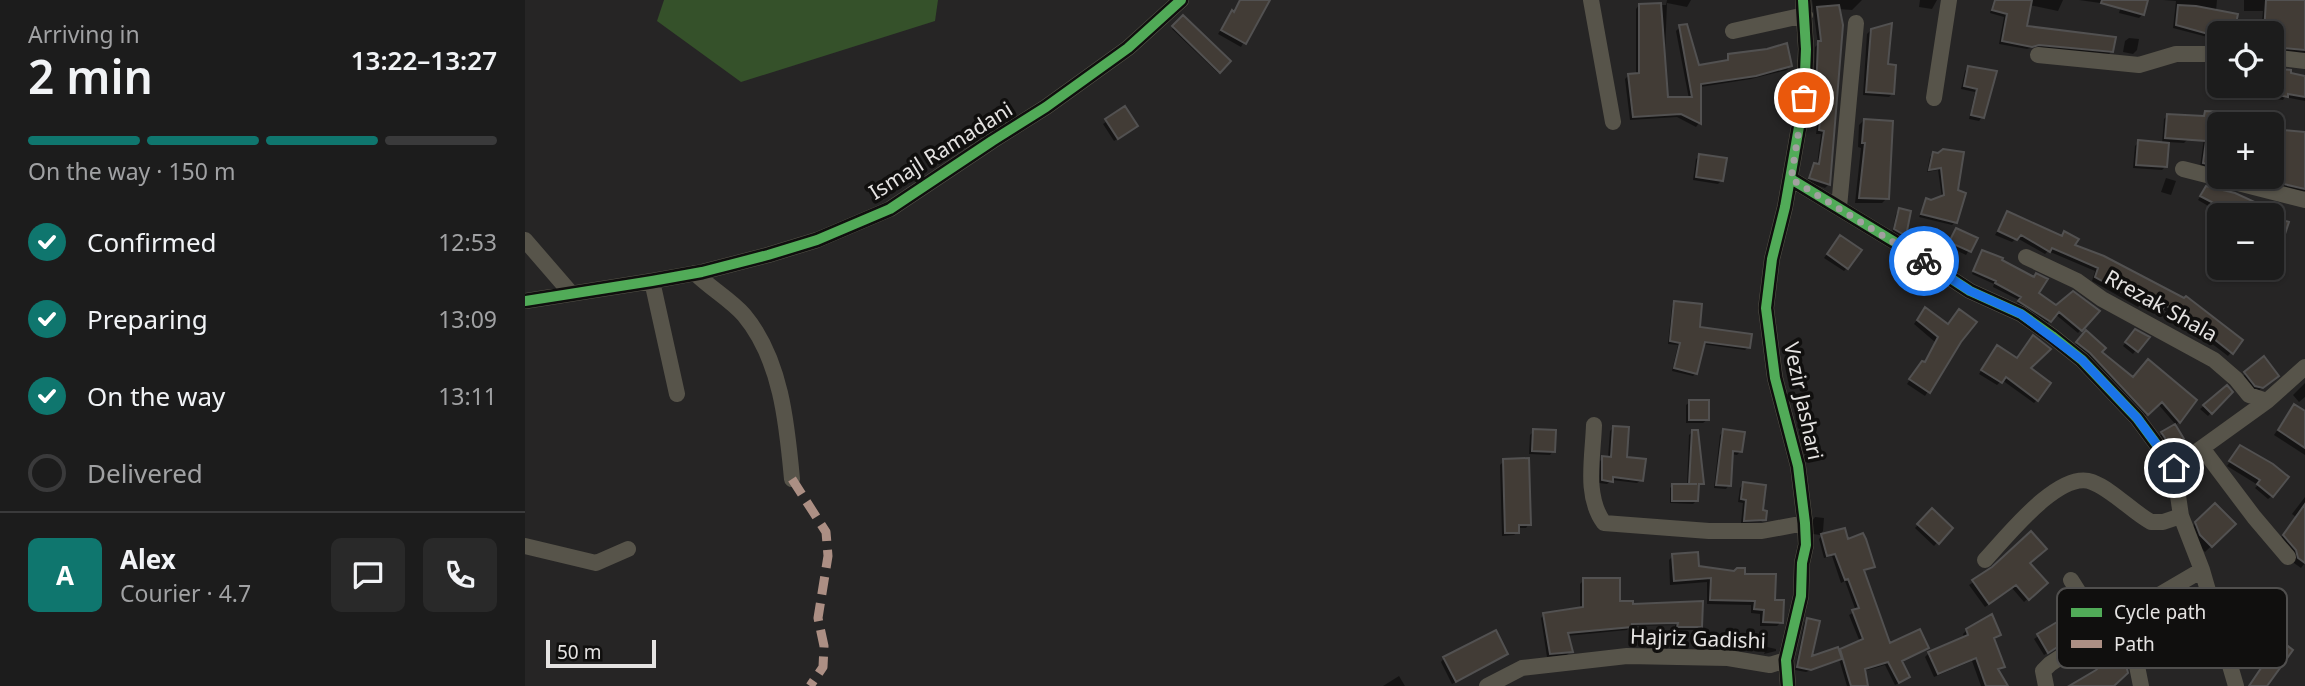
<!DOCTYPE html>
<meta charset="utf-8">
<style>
body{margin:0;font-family:"Noto Sans",sans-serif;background:#292929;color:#f1f3f6;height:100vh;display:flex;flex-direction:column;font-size:26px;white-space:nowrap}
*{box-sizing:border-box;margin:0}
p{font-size:23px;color:#a0a1a3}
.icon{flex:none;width:38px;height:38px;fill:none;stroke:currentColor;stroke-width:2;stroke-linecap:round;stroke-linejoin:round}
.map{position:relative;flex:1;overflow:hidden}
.drawer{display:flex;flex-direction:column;background:#1c1c1c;width:525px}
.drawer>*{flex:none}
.buttons{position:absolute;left:1682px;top:21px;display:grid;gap:14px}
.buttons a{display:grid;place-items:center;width:77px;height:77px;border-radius:10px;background:#1c1c1c;box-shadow:0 2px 5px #0004,0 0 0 2px #3a3a3b;font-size:35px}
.scale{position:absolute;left:21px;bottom:18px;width:110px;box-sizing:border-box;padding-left:7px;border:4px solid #e5e3e2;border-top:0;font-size:19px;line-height:24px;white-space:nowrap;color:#e5e3e2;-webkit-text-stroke:5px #100f0e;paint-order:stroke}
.pin{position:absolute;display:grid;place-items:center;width:60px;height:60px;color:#fff;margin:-30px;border:4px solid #fff;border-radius:50%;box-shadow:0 2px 7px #0007}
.courier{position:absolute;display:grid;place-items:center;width:70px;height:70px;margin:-35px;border:5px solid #1a73e8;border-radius:50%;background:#fff;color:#222;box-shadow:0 2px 9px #0007}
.headline em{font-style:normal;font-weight:600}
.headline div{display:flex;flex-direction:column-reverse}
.headline{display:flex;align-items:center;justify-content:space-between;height:119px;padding:0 28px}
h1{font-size:46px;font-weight:600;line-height:52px}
.bar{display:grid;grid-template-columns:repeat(4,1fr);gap:10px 7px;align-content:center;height:84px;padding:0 28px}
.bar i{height:9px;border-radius:5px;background:#3a3a3b}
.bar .on{background:#0f766e}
.bar p{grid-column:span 4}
.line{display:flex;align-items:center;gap:18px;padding:0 28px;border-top:2px solid #3a3a3b}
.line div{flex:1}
.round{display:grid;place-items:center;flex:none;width:74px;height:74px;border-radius:10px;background:#292929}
ol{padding:0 28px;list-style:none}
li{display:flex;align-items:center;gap:21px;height:77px}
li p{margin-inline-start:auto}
li .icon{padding:7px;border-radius:50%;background:#0f766e;color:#fff;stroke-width:4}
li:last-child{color:#a0a1a3}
li i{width:38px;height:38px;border:4px solid #3a3a3b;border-radius:50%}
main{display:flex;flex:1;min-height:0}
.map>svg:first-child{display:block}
.green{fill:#35512a}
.shadow{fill:#0007}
.building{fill:#423c36;stroke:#525151;stroke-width:2}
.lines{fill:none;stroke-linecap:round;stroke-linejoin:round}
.minor{stroke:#57544a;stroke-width:16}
.quiet{stroke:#ac8f84;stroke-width:9;stroke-dasharray:18 9;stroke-linecap:butt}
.cycleway-casing{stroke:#100f0e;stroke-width:15}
.cycleway{stroke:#51ab58;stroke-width:10}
.done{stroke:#a2a0a0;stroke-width:7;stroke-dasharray:0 12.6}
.route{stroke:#1a73e8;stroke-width:9}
.labels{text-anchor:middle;stroke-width:7;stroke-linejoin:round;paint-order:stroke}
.street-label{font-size:21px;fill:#e5e3e2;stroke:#100f0e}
.key{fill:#100f0e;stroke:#504f4e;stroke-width:2}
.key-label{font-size:19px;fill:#e5e3e2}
</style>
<main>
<section class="drawer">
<div class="headline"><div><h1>2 min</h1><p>Arriving in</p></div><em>13:22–13:27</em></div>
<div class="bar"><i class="on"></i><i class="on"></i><i class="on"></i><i></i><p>On the way · 150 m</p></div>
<ol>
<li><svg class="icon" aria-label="check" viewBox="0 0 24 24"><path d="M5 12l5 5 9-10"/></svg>Confirmed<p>12:53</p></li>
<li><svg class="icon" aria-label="check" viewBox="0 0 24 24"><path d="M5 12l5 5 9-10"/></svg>Preparing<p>13:09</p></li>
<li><svg class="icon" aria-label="check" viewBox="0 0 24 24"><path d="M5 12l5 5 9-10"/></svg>On the way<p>13:11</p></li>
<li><i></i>Delivered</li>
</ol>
<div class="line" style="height:126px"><b class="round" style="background:#0f766e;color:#fff">A</b><div><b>Alex</b><p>Courier · 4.7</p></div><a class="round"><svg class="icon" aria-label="chat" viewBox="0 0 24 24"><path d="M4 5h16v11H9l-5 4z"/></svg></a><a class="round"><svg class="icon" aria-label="phone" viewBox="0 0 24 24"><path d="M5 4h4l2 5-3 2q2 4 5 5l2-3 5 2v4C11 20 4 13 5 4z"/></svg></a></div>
</section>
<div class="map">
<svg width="1780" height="686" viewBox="0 0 1780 686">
<rect width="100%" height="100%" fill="#262525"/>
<path class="green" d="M139,0h274l-3,21 -194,61 -84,-61z"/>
<path class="shadow" d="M715,0h28l-27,47 -23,-13z
M1142,0h24l-4,7 -20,-4 -3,75 3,21h22l-13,-68 4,-4 18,40 27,-5 4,-6 61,10 -3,4 -36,9 -51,8 -1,36 -3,4 -19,-10 -47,3 -5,-41 4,-4h7v-66l3,-4h27z
M1287,0h50l-10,10 -14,-1 -9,175 -4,4 -18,-6 4,-14 6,-3 4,-31h-5l5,-36h-8l2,-51 3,-3z
M1395,0h17l-5,9 -13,-2z
M1469,0h69l-5,11 -29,-6 -4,23 87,23 -4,4 -74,-8 -7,2 -28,-5 5,-27 -14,-4z
M1554,0h67l-4,15 -3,3 -20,-5 2,-7z
M1638,0h54l-1,11 20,5 -4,17h-13v7l-46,-12 3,-27z
M1719,0h61v55l-34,-4v-18h-10l2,-22h-19z
M658,17l46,44 -11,12 -46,-44z
M1346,30l15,36 7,27 -4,4 -26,-2 4,-61z
M1604,38l10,1 -2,11 -4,4 -10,-2 2,-11z
M1443,68l27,4 -13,45 -3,4 -10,-2 6,-27 -14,-3 4,-18z
M1694,68v16h-3z
M1764,75l16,3v23l-20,-4 -2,3 -21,-3 1,-11h8z
M600,109l7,20 -18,12 -11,-17z
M1702,113l-1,11h-7v48l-19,-5 7,-50z
M1643,115l20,24 -4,4 -17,-1 -2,25 -3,3 -29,-2 2,-22 4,-4 23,2 2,-25z
M1339,120l23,78 -5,5h-27l6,-55 -3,-1 1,-22z
M1746,131l34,3v57l-3,2 -26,-6 6,-33 -11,-1z
M1409,153l22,39 -1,30 -3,3 -33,-8 8,-17 4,2 11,-4 -4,-28 -11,2 3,-15z
M1175,156l22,24 -4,4 -25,-4 3,-21z
M1641,178l10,3 -5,14 -10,-3z
M1681,188l49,16 -1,11h-30l-26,-15z
M1374,210l10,2 -5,24 -3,3 -9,-6 4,-19z
M1483,213l65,33 168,94 -13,16 -38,-29 -29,-19 -4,5 -16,-9 -3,3 -46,-26 3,-10 -47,-20 -3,3 -28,-16 -5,4 -17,-7z
M1749,219l6,23 -3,4 -6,-2v-23z
M1432,230l19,9 -10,16 -19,-9z
M1312,241l10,27 -3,3 -20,-13z
M1458,252l73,55 41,4 -19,22 -23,-19 -8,10 -31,-19 3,-5 -26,-13 1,-3 -22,-10z
M1150,303l23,25 50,19 -3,3 -43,-6 -6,29 -3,3 -21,-5 6,-26 -10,-1 4,-38z
M1400,309l35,32 -35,55 -18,-12 12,-18 5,-2 11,-22 -21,-18z
M1561,333l13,19 33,27 17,-18 30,60 -3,4 -18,-21 -14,13 -70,-71z
M1607,335l4,15 -3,4 -10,-8z
M1469,351l34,18 9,31 -3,3 -32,-23 -5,5 -18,-11z
M1739,359l9,20 -15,12 -6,-2 -10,-12z
M1780,383v14l-6,5 -6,-7z
M1702,388l4,4 -23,24 -8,-7z
M1165,402l17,18 -4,3h-17v-18z
M1765,411l15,2v42l-31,-20z
M1649,426l4,16 -11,7 -9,-12z
M1089,427l11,32 16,21 -4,3 -25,-3 -5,4 -8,-1 1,-22 3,-3h5l2,-27z
M1009,431l19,20 -3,4 -21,-1 1,-19z
M1199,431l17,20 -4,4 -6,-1 -2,31 -3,4 -12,-1 6,-53z
M1167,432l10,52 -5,2 -1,15 -3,3 -23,-1v-15l3,-3 14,1 2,-51z
M1715,447l32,49 -4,3 -13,-11 3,-3 -31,-19z
M979,461l25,63 -3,4h-9l1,4 -4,3 -12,1 -2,-71z
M1218,484l18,28 3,7 -3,3 -20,1 2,-20 -5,-1 2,-14z
M1780,497v66l-4,5 -7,-5 -2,-8 -13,-14 17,-24 -4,-3z
M1690,505l19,19 -29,28 -11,-11 -4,-12z
M1407,511l19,17 -17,18 -19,-18z
M1290,517l9,1 -1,13 -3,4 -7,-1 -1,-13z
M1297,536l25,6 26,24 -11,6 27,74 37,2 -25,14 7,15 -3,3 -10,5 -10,-20 -21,6 2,15h-19l-8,-27 -33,13 -11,-2 9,-47 3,-3 3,39 28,-6 22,-11 -11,-27 7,-4 -11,-30 -4,2 -9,-27 -8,2 -5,-19z
M1148,556l24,11 46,8 30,26 8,21 -4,4h-17v-12l-9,-1v-8l-44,-1v-22l-37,3 -1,-25z
M1503,563l17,20 -21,19 -12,-14 -27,19 -16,-22 24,-16z
M1059,580l35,22 82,24 -4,4h-22v-5l-45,1 -3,4 -61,6 5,15 -4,4 -20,2 -6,-39 3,-3 36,-6v-25z
M1536,621l6,19 -23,15 -10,-16z
M1442,630l32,4 -6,5 10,27 -6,5 9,15h-25l-9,-25 -38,16 -9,-20 4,-4 35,-15 -1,-4z
M1242,647l9,2v2l-12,3z
M981,654l-54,30 -11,-22 3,-4z
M874,676l6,10h-22z"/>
<path class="building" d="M715,0h30l-24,44 -25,-14 11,-20 2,2z
M1470,0h37l-5,26 89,11 -3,15 -74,-7 -7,2 -30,-6 5,-27 -15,-4z
M1577,0h46l-4,15 -43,-12z
M1741,0h39v50l-34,-3v-14h-7z
M1136,3l7,94h24l-13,-72 8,-1 12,41 29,-5v-6l39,-5 20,-6 5,23 -36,10 -55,8v40l-20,-10 -48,3 -5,-43 11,-1v-69z
M1314,5l4,20 -13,160 -21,-7 5,-15 5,1 5,-33 -5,-1 4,-35h-7l2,-54h3l-4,-34z
M1653,5l18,1 42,8 -4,19h-15v4l-43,-12z
M658,15l48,46 -11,12 -48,-47z
M1367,23l-4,41 8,1 -2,29 -28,-2 5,-63z
M1443,66l29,5 -13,47 -13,-3 6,-26 -13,-3z
M1746,68l20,2v3l14,3v21l-17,-3v3l-17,-3z
M600,106l13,20 -20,13 -13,-20z
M1680,111l24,1 -1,12h-9v43l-16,-4 3,-22 -41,-3 2,-24 37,2z
M1339,119l29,2 -4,78 -30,-1 6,-55h-3z
M1746,129l34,3v57l-26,-6 6,-33 -14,-1z
M1613,140l31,3 -2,24 -31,-2z
M1418,149l21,3 -6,38 8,3 -9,30 -36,-9 5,-16 5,2 13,-5 -3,-27 -12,2 4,-18 5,1z
M1174,154l28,4 -4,23 -27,-4z
M1681,186l29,7 22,10 -1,12h-31l2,-5 -27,-14z
M1374,208l12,3 -5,25 -12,-7z
M1482,211l55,25 2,-5 15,8 -4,6 29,11 80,42 2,-2 57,44 -10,14 -39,-31 -29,-18 -3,6 -17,-10 -2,3 -48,-27 3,-9 -46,-20 -2,4 -29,-17 -4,5 -19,-9z
M1748,217l16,5 -7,21 -11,-3z
M1431,228l22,10 -7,14 -22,-10z
M1315,235l22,15 -14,19 -21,-15z
M1457,250l21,8 -1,2 32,17 2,-4 12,6 -9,14 17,12 17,-14 27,20 -18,20 -23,-19 -8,10 -33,-21 3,-4 -26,-14 1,-2 -23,-10z
M1149,301l28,3 -2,23 52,7 -2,14 -45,-6 -8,32 -23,-6 6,-25 -10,-2z
M1400,307l23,17 11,-15 18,13 -16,20 -31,51 -21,-14 13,-18 3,1 13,-25 -21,-17z
M1610,329l15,8 -12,15 -13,-10z
M1561,330l20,18 -4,4 31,25 15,-18 49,41 -17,23 -18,-21 -14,13 -58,-62 -14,-11z
M1508,335l18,14 -20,19 20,15 -13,18 -32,-24 -4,6 -21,-13 16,-25 20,13z
M1739,356l15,20 -16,12 -8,-2 -11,-14z
M1702,385l6,7 -21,22 -9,-9z
M1164,400h20v20h-20z
M1769,404l11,7v37l-27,-18z
M1650,424l9,15 -13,8 -10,-15z
M1088,426l16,1 -2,30 19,2 -3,22 -30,-4v5l-11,-2v-24l9,1z
M1008,429l23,1 -1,22 -23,-1z
M1198,429l22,3 -3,20 -9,-1 -2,35 -15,-1z
M1167,430h6l6,54h-5l-1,17h-26v-17h25h-8z
M1715,445l33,19 16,13 -16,20 -16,-13 3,-4 -31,-19z
M1004,458l2,67h-12v8h-14l-2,-74z
M1218,482l23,3 -3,25 4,1 -1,9 -22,1 2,-21 -5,-1z
M1690,503l21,21 -24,23 -12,-12 -5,-13z
M1780,504v59l-7,-5 -2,-8 -13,-15z
M1407,508l21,20 -14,16 -22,-20z
M1320,528l3,11 15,-6 3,6 9,28 -11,3 26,73 30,-14 9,19 -27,13 8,16 -11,6 -11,-21 -23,7 3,17h-17l-11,-37 23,-10 -11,-29 7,-2 -11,-29 -3,1 -10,-26 -8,2 -6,-22z
M1506,531l16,18 -17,14 18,20 -19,17 -13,-15 -27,19 -17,-24 20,-13z
M1173,552l1,14 35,5 3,-3h8v6h31l-1,26h9l-1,23 -20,-1 1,-12 -10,-1 1,-8 -45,-1 1,-22 -37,3 -2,-27z
M1058,578h37v23h13v3l70,-3 -1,26h-25l1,-4 -46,1v3l-64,6 5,19 -23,2 -7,-41 40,-6z
M1467,614l9,21 -7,3 11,29 -7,2 10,17h-22l-10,-28 -38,16 -10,-22 40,-17 -2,-6z
M1282,618l13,3 -8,35 26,-9 4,12 -31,11 -14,-3z
M1537,619l11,18 -25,16 -11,-19z
M971,630l12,24 -52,28 -13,-25z
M1755,640l13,10 -26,36h-18z
M1591,651l9,10 3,12 -14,13h-45l27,-16z"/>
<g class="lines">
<path class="minor" d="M1066,0l22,122
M1208,31l72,-16
M1513,55l101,10 37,-11h43
M1746,57l34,4
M1409,98l15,-98
M1658,169l122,31
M1266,179l112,68 67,44 51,23 31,22 30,24 55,58 37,50
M1314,207l17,-184
M0,240l45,52
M1501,257l51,24 25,18 112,61 22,19 13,16 18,6
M170,273c15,15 36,27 49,42 37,44 43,109 48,164
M127,281l25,113
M0,301l127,-20 50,-9 66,-17 49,-15 73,-31 102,-68 54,-34 82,-59 53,-48
M1069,425c-1,32 -10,71 10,98l105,8h53l43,-8
M1677,448l52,69 34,40
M1649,468l7,48 21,54 34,116
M1649,468l93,-67 38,-34
M0,546l71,17 32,-14
M1460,560c20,-21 74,-91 107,-78 21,8 39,29 59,40h12l18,-6
M1546,580l31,49
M1595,618l16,43 5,25
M962,686l35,-18 105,-12 101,2 42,7 16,-5
M1263,686l-2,-26 15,-64 1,-33 4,-18 -1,-22 -7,-57 -23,-88 -9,-70 6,-49 13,-52 19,-109 2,-49 -3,-49
M1521,686l-3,-15 7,-7 70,-46 82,-48"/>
<path class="quiet" d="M267,479l34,53 2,24 -10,62 6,28 -1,21 -13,19"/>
<g class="cycleway-casing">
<path id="cycleway" d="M1266,179l112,68 67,44 51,23 31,22 30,24 55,58 37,50
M0,301l127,-20 50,-9 66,-17 49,-15 73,-31 102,-68 54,-34 82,-59 53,-48
M1263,686l-2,-26 15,-64 1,-33 4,-18 -1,-22 -7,-57 -23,-88 -9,-70 6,-49 13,-52 19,-109 2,-49 -3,-49"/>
</g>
<use href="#cycleway" class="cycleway"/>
</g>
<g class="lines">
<path class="done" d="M1279,98l-13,81 133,82"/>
<path class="route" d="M1399,261l46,30 51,23 61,46 55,58 37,50"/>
</g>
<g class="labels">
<g class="street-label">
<text transform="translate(416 151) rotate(-32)" y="7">Ismajl Ramadani</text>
<text transform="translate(1636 306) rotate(29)" y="7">Rrezak Shala</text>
<text transform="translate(1278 401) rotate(78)" y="7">Vezir Jashari</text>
<text transform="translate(1173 639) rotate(2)" y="7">Hajriz Gadishi</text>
</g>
</g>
<rect x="1532" y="588" width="230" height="80" rx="10" class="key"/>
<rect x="1546" y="608" width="31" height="9" fill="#51ab58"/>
<rect x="1546" y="640" width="31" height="8" fill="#ac8f84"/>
<g class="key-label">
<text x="1589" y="619">Cycle path</text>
<text x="1589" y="651">Path</text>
</g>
</svg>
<div class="buttons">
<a><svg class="icon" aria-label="locate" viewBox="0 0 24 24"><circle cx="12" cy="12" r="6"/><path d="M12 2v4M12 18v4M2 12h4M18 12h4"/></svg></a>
<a>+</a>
<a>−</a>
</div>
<div class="scale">50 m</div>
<div class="pin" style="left:1279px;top:98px;background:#ea580c"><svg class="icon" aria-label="bag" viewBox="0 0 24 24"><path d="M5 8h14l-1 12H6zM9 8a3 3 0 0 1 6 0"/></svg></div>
<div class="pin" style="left:1649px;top:468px;background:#1f2937"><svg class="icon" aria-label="home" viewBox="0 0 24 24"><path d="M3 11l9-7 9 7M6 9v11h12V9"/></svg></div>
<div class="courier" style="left:1399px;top:261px"><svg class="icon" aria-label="bike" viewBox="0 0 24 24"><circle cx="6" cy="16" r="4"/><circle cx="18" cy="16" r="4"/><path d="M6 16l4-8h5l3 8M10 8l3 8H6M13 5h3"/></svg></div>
</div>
</main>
